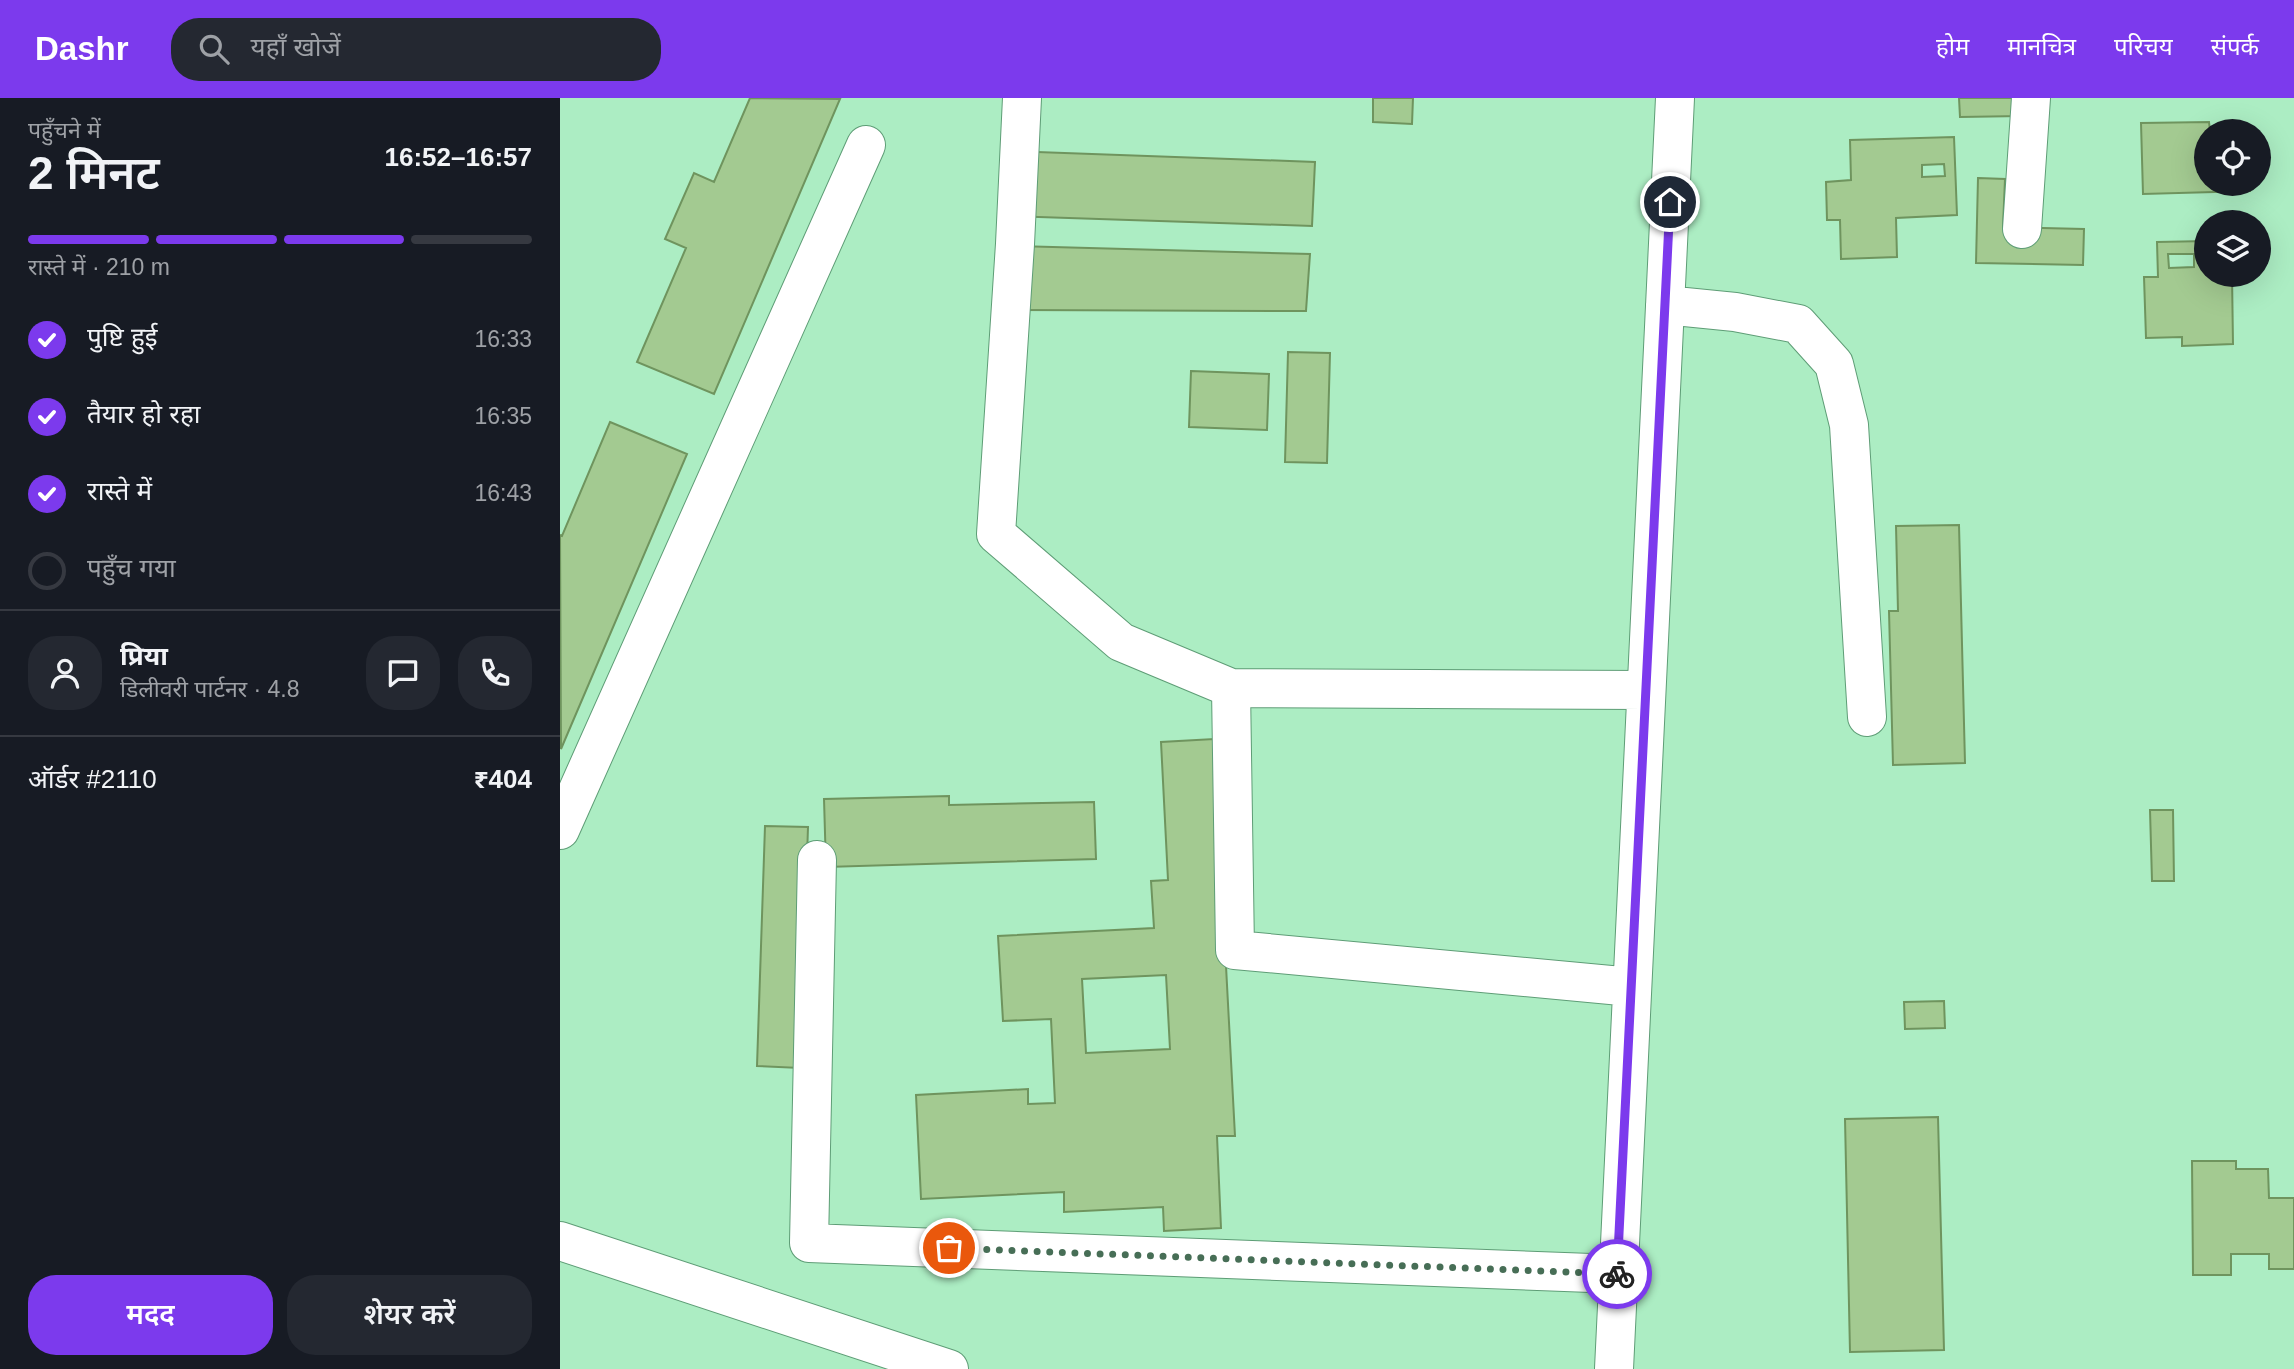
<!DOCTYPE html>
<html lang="hi">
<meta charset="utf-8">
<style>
body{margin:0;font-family:Arial,"Noto Sans Devanagari",sans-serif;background:#242831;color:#f1f3f6;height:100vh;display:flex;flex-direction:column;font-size:26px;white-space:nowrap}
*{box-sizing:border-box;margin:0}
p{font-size:23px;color:#9ea1a6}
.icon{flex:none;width:38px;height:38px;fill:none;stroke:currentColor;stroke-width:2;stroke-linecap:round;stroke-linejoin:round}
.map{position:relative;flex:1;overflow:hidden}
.details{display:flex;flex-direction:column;background:#171b24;width:560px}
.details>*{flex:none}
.buttons{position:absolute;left:1634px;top:21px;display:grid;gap:14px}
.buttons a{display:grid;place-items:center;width:77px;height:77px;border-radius:50%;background:#171b24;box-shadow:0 7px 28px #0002;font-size:35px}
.pin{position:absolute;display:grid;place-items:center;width:60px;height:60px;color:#fff;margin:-30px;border:4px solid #fff;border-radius:50%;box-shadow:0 2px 7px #0007}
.courier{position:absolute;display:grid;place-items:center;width:70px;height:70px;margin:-35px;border:5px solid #7c3aed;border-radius:50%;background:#fff;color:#222;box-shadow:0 2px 9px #0007}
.headline em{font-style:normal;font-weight:600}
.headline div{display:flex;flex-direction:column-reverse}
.headline{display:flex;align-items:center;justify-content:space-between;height:119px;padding:0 28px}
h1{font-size:46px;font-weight:600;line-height:52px}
.bar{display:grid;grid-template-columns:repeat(4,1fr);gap:10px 7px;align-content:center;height:84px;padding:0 28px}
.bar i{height:9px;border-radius:5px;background:#363941}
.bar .on{background:#7c3aed}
.bar p{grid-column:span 4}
.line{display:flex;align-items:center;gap:18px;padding:0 28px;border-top:2px solid #363941}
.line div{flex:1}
.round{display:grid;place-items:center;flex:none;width:74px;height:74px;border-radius:28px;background:#242831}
ol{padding:0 28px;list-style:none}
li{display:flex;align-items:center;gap:21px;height:77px}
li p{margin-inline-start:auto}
li .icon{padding:7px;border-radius:50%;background:#7c3aed;color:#fff;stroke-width:4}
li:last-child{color:#9ea1a6}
li i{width:38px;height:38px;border:4px solid #363941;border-radius:50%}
.button{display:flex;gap:14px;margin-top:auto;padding:14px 28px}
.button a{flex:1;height:80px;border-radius:28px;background:#7c3aed;color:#fff;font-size:28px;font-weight:600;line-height:80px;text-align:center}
.button a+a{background:#242831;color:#f1f3f6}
header{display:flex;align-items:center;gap:42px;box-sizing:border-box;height:98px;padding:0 35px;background:#7c3aed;color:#fff}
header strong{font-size:33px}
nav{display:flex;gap:38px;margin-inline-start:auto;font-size:24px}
.search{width:490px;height:63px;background:#242831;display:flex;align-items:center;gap:18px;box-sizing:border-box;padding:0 24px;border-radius:28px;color:#9ea1a6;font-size:26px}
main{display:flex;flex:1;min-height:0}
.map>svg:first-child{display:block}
.building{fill:#a3ca91;stroke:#6f945e;stroke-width:2;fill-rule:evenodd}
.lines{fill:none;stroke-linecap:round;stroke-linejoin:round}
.minor-casing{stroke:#5e9d76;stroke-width:40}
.minor{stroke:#fff;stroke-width:38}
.done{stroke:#476e56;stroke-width:7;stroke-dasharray:0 12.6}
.route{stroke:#7c3aed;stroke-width:9}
</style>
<header>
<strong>Dashr</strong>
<div class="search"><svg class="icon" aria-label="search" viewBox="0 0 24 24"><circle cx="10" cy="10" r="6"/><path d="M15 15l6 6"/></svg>यहाँ खोजें</div>
<nav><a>होम</a><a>मानचित्र</a><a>परिचय</a><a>संपर्क</a></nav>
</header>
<main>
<section class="details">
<div class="headline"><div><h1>2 मिनट</h1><p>पहुँचने में</p></div><em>16:52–16:57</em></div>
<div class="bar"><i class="on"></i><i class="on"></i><i class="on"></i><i></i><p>रास्ते में · 210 m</p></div>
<ol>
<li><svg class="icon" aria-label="check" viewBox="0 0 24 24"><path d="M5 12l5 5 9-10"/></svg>पुष्टि हुई<p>16:33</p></li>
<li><svg class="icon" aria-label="check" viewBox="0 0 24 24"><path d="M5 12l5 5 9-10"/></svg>तैयार हो रहा<p>16:35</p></li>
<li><svg class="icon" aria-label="check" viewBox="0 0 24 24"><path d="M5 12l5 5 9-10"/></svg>रास्ते में<p>16:43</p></li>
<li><i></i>पहुँच गया</li>
</ol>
<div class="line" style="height:126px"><a class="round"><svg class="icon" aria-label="person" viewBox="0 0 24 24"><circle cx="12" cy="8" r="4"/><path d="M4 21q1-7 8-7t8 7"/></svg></a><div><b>प्रिया</b><p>डिलीवरी पार्टनर · 4.8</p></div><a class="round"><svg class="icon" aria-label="chat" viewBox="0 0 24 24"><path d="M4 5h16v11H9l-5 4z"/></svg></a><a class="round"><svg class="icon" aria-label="phone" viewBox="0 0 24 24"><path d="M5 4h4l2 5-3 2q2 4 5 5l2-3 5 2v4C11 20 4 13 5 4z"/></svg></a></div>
<div class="line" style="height:91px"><div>ऑर्डर #2110</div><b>₹404</b></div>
<div class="button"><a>मदद</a><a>शेयर करें</a></div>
</section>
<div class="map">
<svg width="1734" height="1271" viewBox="0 0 1734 1271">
<rect width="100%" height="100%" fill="#acedc3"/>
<path class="building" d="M190,0l90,1 -126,295 -77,-32 49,-114 -21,-9 29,-66 20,9z
M813,0h40l-1,26 -39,-2z
M1399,0h62v18l-61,1z
M1649,24l1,9h-3v53h42l1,7 -107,3 -2,-71z
M1394,39l3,78 -61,3 1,39 -56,2 -1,-39h-13l-1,-38 25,-2 -1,-40zM1384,66l1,12 -23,1v-12z
M452,53l303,11 -3,64 -304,-10z
M1418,80l27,1 -2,48 81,2 -1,36 -107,-2z
M1647,143v34h25l1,69 -51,2v-9l-36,1 -2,-61h14l-1,-35zM1608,156h26v13l-25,1z
M452,148l298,8 -4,57 -294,-1z
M728,254l42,1 -3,110 -42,-1z
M631,273l78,3 -2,56 -78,-3z
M50,324l77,32 -126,295 -1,-214 2,1z
M1399,427l6,238 -72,2 -4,-154h9l-2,-85z
M654,641l21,397h-18l4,92 -57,3 -1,-24 -99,5v-20l-143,7 -5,-104 112,-6v15l27,-1 -4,-84 -48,2 -5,-85 156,-8 -3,-47 17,-1 -7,-138zM606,877l4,74 -84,4 -4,-74z
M389,698v9l145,-3 2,57 -270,8 -2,-68z
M1590,712h23l1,71h-22z
M205,728l43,1 -8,241 -43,-2z
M1384,903l1,27 -40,1 -1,-27z
M1378,1019l6,233 -94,2 -5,-233z
M1632,1063h44v8h32l1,29h25v71h-25v-15h-38v21h-38z"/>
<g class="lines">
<g class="minor-casing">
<path id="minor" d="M462,0l-7,146 -19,290 125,108 110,46
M1462,131l9,-131
M1105,207l70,7 63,12 36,40 15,61 18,292
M0,732l306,-685
M257,762l-8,383 809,31
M1072,889l-397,-37 -4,-262 415,2
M0,1143l389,128
M1054,1271l61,-1271"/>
</g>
<use href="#minor" class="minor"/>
</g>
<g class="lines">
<path class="done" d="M389,1150l668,26"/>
<path class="route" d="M1057,1176l53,-1072"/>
</g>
</svg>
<div class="buttons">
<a><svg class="icon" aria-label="locate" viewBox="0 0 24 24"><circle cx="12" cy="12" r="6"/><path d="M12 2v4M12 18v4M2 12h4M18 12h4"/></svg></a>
<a><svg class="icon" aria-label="layers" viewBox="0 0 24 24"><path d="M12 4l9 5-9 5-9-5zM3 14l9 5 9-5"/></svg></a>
</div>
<div class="pin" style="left:389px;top:1150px;background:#ea580c"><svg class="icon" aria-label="bag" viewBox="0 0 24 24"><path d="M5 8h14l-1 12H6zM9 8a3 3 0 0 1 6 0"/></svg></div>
<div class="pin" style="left:1110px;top:104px;background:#1f2937"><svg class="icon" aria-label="home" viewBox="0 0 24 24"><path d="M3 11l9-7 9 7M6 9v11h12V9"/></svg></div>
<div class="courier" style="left:1057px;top:1176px"><svg class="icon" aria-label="bike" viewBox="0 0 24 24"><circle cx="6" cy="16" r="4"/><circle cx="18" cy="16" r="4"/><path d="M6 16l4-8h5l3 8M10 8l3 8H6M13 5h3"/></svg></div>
</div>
</main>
